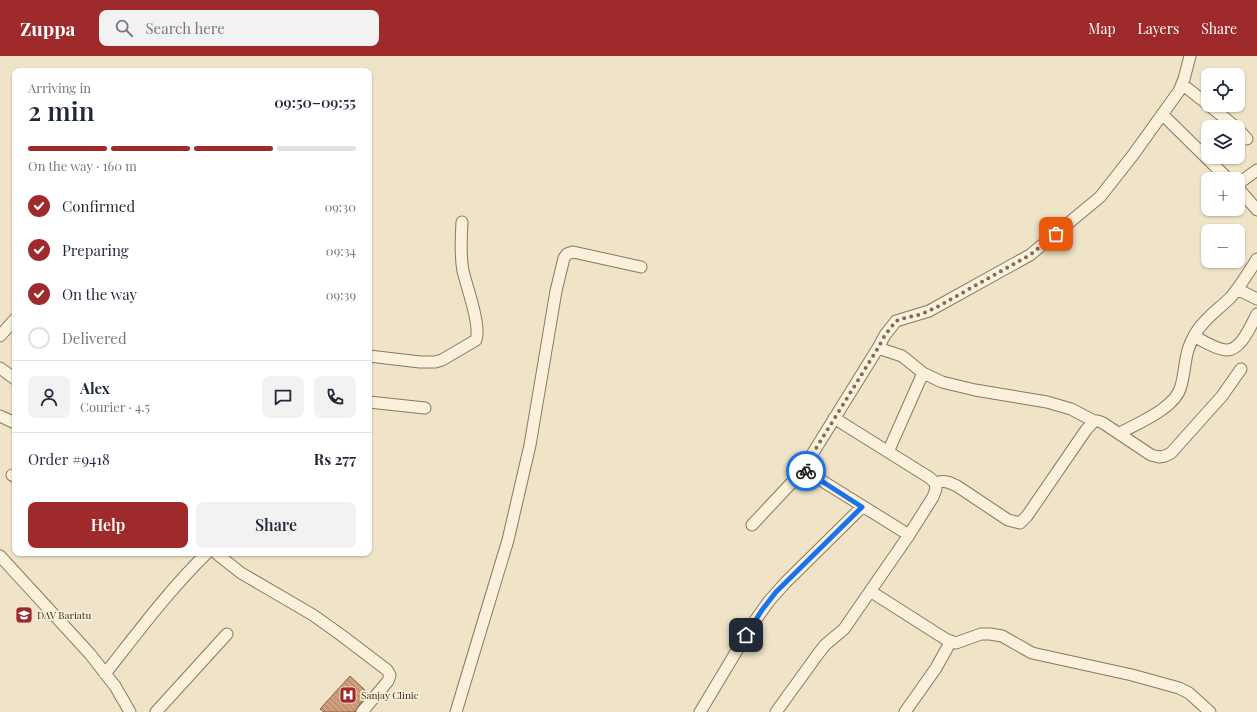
<!DOCTYPE html>
<meta charset="utf-8">
<style>
body{margin:0;font-family:"Playfair Display",serif;background:#f2f2f3;color:#1f2937;height:100vh;display:flex;flex-direction:column;font-size:15px;white-space:nowrap}
*{box-sizing:border-box;margin:0}
p{font-size:13px;color:#747a83}
.icon{flex:none;width:22px;height:22px;fill:none;stroke:currentColor;stroke-width:2;stroke-linecap:round;stroke-linejoin:round}
.map{position:relative;flex:1;overflow:hidden}
.side{position:absolute;left:12px;top:12px;width:360px;height:488px;display:flex;flex-direction:column;background:#fff;border-radius:8px;box-shadow:0 1px 3px #0004}
.side>*{flex:none}
.fabs{position:absolute;left:1201px;top:12px;display:grid;gap:8px}
.fabs a{display:grid;place-items:center;width:44px;height:44px;border-radius:8px;background:#fff;box-shadow:0 1px 3px #0004;font-size:20px}
.pin{position:absolute;display:grid;place-items:center;width:34px;height:34px;color:#fff;margin:-17px;border-radius:8px;box-shadow:0 2px 6px #0006}
.courier{position:absolute;display:grid;place-items:center;width:40px;height:40px;margin:-20px;border:3px solid #1a73e8;border-radius:50%;background:#fff;color:#222;box-shadow:0 1px 5px #0007}
.summary em{font-style:normal;font-weight:600}
.summary div{display:flex;flex-direction:column-reverse}
.summary{display:flex;align-items:center;justify-content:space-between;height:68px;padding:0 16px}
h1{font-size:26px;font-weight:600;line-height:30px}
.bar{display:grid;grid-template-columns:repeat(4,1fr);gap:6px 4px;align-content:center;height:48px;padding:0 16px}
.bar i{height:5px;border-radius:3px;background:#e0e1e3}
.bar .current{background:#9e2a2b}
.bar p{grid-column:span 4}
.line{display:flex;align-items:center;gap:10px;padding:0 16px;border-top:1px solid #e0e1e3}
.line div{flex:1}
.round{display:grid;place-items:center;flex:none;width:42px;height:42px;border-radius:8px;background:#f2f2f3}
ol{padding:0 16px;list-style:none}
li{display:flex;align-items:center;gap:12px;height:44px}
li p{margin-inline-start:auto}
li .icon{padding:4px;border-radius:50%;background:#9e2a2b;color:#fff;stroke-width:4}
li:last-child{color:#747a83}
li i{width:22px;height:22px;border:2px solid #e0e1e3;border-radius:50%}
.primary-button{display:flex;gap:8px;margin-top:auto;padding:8px 16px}
.primary-button a{flex:1;height:46px;border-radius:8px;background:#9e2a2b;color:#fff;font-size:16px;font-weight:600;line-height:46px;text-align:center}
.primary-button a+a{background:#f2f2f3;color:#1f2937}
header{display:flex;align-items:center;gap:24px;box-sizing:border-box;height:56px;padding:0 20px;background:#9e2a2b;color:#fff}
header strong{font-size:19px}
nav{display:flex;gap:22px;margin-inline-start:auto;font-size:14px}
.search{width:280px;height:36px;background:#f2f2f3;display:flex;align-items:center;gap:10px;box-sizing:border-box;padding:0 14px;border-radius:8px;color:#747a83;font-size:15px}
.map>svg:first-child{display:block}
.shadow{fill:#0003}
.building{fill:url(#building-back-hatch);stroke:#8d5f41}
.lines{fill:none;stroke-linecap:round;stroke-linejoin:round}
.minor-casing{stroke:#8d765c;stroke-width:13}
.minor{stroke:#faf1dc;stroke-width:11}
.done{stroke:#7c6e5b;stroke-width:4;stroke-dasharray:0 7.2}
.route{stroke:#1a73e8;stroke-width:5}
.labels{text-anchor:middle;stroke-width:3.5;stroke-linejoin:round;paint-order:stroke}
.poi-label{font-size:10px;fill:#3d2e20;stroke:#f7eed8;text-anchor:start}
</style>
<header>
<strong>Zuppa</strong>
<div class="search"><svg class="icon" aria-label="search" viewBox="0 0 24 24"><circle cx="10" cy="10" r="6"/><path d="M15 15l6 6"/></svg>Search here</div>
<nav><a>Map</a><a>Layers</a><a>Share</a></nav>
</header>
<div class="map">
<svg width="1257" height="656" viewBox="0 0 1257 656">
<defs>
<pattern id="building-back-hatch" width="6" height="6" patternUnits="userSpaceOnUse"><rect width="6" height="6" fill="#cf9f7d"/><path d="M-1 5l2 2M0 0l6 6M5-1l2 2" fill="none" stroke="#a98266"/></pattern>
</defs>
<rect width="100%" height="100%" fill="#f0e4c8"/>
<path class="shadow" d="M350,622l24,23 -9,11h-40z"/>
<path class="building" d="M350,620l18,17 -11,15 -2,4h-31l-4,-3z"/>
<g class="lines">
<g class="minor-casing">
<path id="minor" d="M1182,28l54,43
M1162,58l66,65
M1238,73l9,10
M1238,128l19,-14
M1238,132l19,22
M1237,233l20,10
M0,280l15,-17
M1194,280c9,5 21,13 32,14 15,1 25,-25 31,-36
M878,292l24,8 21,17 19,9 33,8 72,12 24,7 23,12
M369,300l51,6h15l7,-2 34,-20c5,-15 -9,-52 -13,-69 -3,-16 -2,-33 -1,-49
M0,312l15,11
M369,346l56,6
M0,360l15,7
M1120,377c18,-10 56,-25 61,-47 6,-22 2,-33 16,-55 9,-14 22,-22 34,-34 10,-12 18,-25 26,-38
M888,396l35,-79
M803,413l106,66
M12,419l3,2
M935,427c9,-3 14,-1 22,3l51,34 12,3 7,-7 59,-86 8,-9h4l5,2 48,32 8,2 6,-1 6,-3 51,-57 19,-27
M752,469l44,-47 7,-9 75,-121 7,-13 11,-14 33,-10 101,-56 70,-58 33,-42 46,-64 5,-12 6,-23
M217,498l24,19 72,42 28,20 46,35 3,5 -2,6 -26,31
M0,500l90,98 25,32 15,26
M870,535l77,49 9,3 25,-9h9l12,2 30,17 100,22 47,13 10,5 21,19
M105,618c33,-42 64,-84 102,-121
M156,656l71,-78
M456,656l52,-172 22,-95 26,-154 8,-33 3,-4 6,-2 68,15
M700,656l54,-90 15,-21 17,-19 76,-75
M776,656l42,-58 7,-9 19,-16 65,-94 24,-38 3,-8 -1,-6 -5,-5 -96,-60
M905,656l31,-44 15,-27"/>
</g>
<use href="#minor" class="minor"/>
</g>
<g class="lines">
<path class="done" d="M806,415l-3,-2 7,-11 68,-110 7,-13 11,-14 9,-3 17,-4 15,-7 93,-52 26,-21"/>
<path class="route" d="M746,579l16,-25 14,-18 86,-85 -56,-36"/>
</g>
<defs>
<g id="school-square" transform="scale(0.9)"><rect x="-9" y="-9" width="18" height="18" rx="4" fill="#9e2a2b" stroke="#f7eed8"/><path d="M0-5L7-2L0 1L-7-2ZM-4 1L0 2.5L4 1V4Q0 6-4 4Z" fill="#fff"/></g>
<g id="hospital-square" transform="scale(0.9)"><rect x="-9" y="-9" width="18" height="18" rx="4" fill="#9e2a2b" stroke="#f7eed8"/><path d="M-5-5h3v3.5h4V-5h3V5h-3V1.5h-4V5h-3Z" fill="#fff"/></g>
</defs>
<g fill-rule="evenodd">
<use href="#school-square" x="24" y="559"/>
<use href="#hospital-square" x="348" y="639"/>
</g>
<g class="labels">
<g class="poi-label">
<text x="37" y="563">DAV Bariatu</text>
<text x="361" y="643">Sanjay Clinic</text>
</g>
</g>
</svg>
<div class="fabs">
<a><svg class="icon" aria-label="locate" viewBox="0 0 24 24"><circle cx="12" cy="12" r="6"/><path d="M12 2v4M12 18v4M2 12h4M18 12h4"/></svg></a>
<a><svg class="icon" aria-label="layers" viewBox="0 0 24 24"><path d="M12 4l9 5-9 5-9-5zM3 14l9 5 9-5"/></svg></a>
<a>+</a>
<a>−</a>
</div>
<div class="pin" style="left:1056px;top:178px;background:#ea580c"><svg class="icon" aria-label="bag" viewBox="0 0 24 24"><path d="M5 8h14l-1 12H6zM9 8a3 3 0 0 1 6 0"/></svg></div>
<div class="pin" style="left:746px;top:579px;background:#1f2937"><svg class="icon" aria-label="home" viewBox="0 0 24 24"><path d="M3 11l9-7 9 7M6 9v11h12V9"/></svg></div>
<div class="courier" style="left:806px;top:415px"><svg class="icon" aria-label="bike" viewBox="0 0 24 24"><circle cx="6" cy="16" r="4"/><circle cx="18" cy="16" r="4"/><path d="M6 16l4-8h5l3 8M10 8l3 8H6M13 5h3"/></svg></div>
<section class="side">
<div class="summary"><div><h1>2 min</h1><p>Arriving in</p></div><em>09:50–09:55</em></div>
<div class="bar"><i class="current"></i><i class="current"></i><i class="current"></i><i></i><p>On the way · 160 m</p></div>
<ol>
<li><svg class="icon" aria-label="check" viewBox="0 0 24 24"><path d="M5 12l5 5 9-10"/></svg>Confirmed<p>09:30</p></li>
<li><svg class="icon" aria-label="check" viewBox="0 0 24 24"><path d="M5 12l5 5 9-10"/></svg>Preparing<p>09:34</p></li>
<li><svg class="icon" aria-label="check" viewBox="0 0 24 24"><path d="M5 12l5 5 9-10"/></svg>On the way<p>09:39</p></li>
<li><i></i>Delivered</li>
</ol>
<div class="line" style="height:72px"><a class="round"><svg class="icon" aria-label="person" viewBox="0 0 24 24"><circle cx="12" cy="8" r="4"/><path d="M4 21q1-7 8-7t8 7"/></svg></a><div><b>Alex</b><p>Courier · 4.5</p></div><a class="round"><svg class="icon" aria-label="chat" viewBox="0 0 24 24"><path d="M4 5h16v11H9l-5 4z"/></svg></a><a class="round"><svg class="icon" aria-label="phone" viewBox="0 0 24 24"><path d="M5 4h4l2 5-3 2q2 4 5 5l2-3 5 2v4C11 20 4 13 5 4z"/></svg></a></div>
<div class="line" style="height:52px"><div>Order #9418</div><b>Rs 277</b></div>
<div class="primary-button"><a>Help</a><a>Share</a></div>
</section>
</div>
